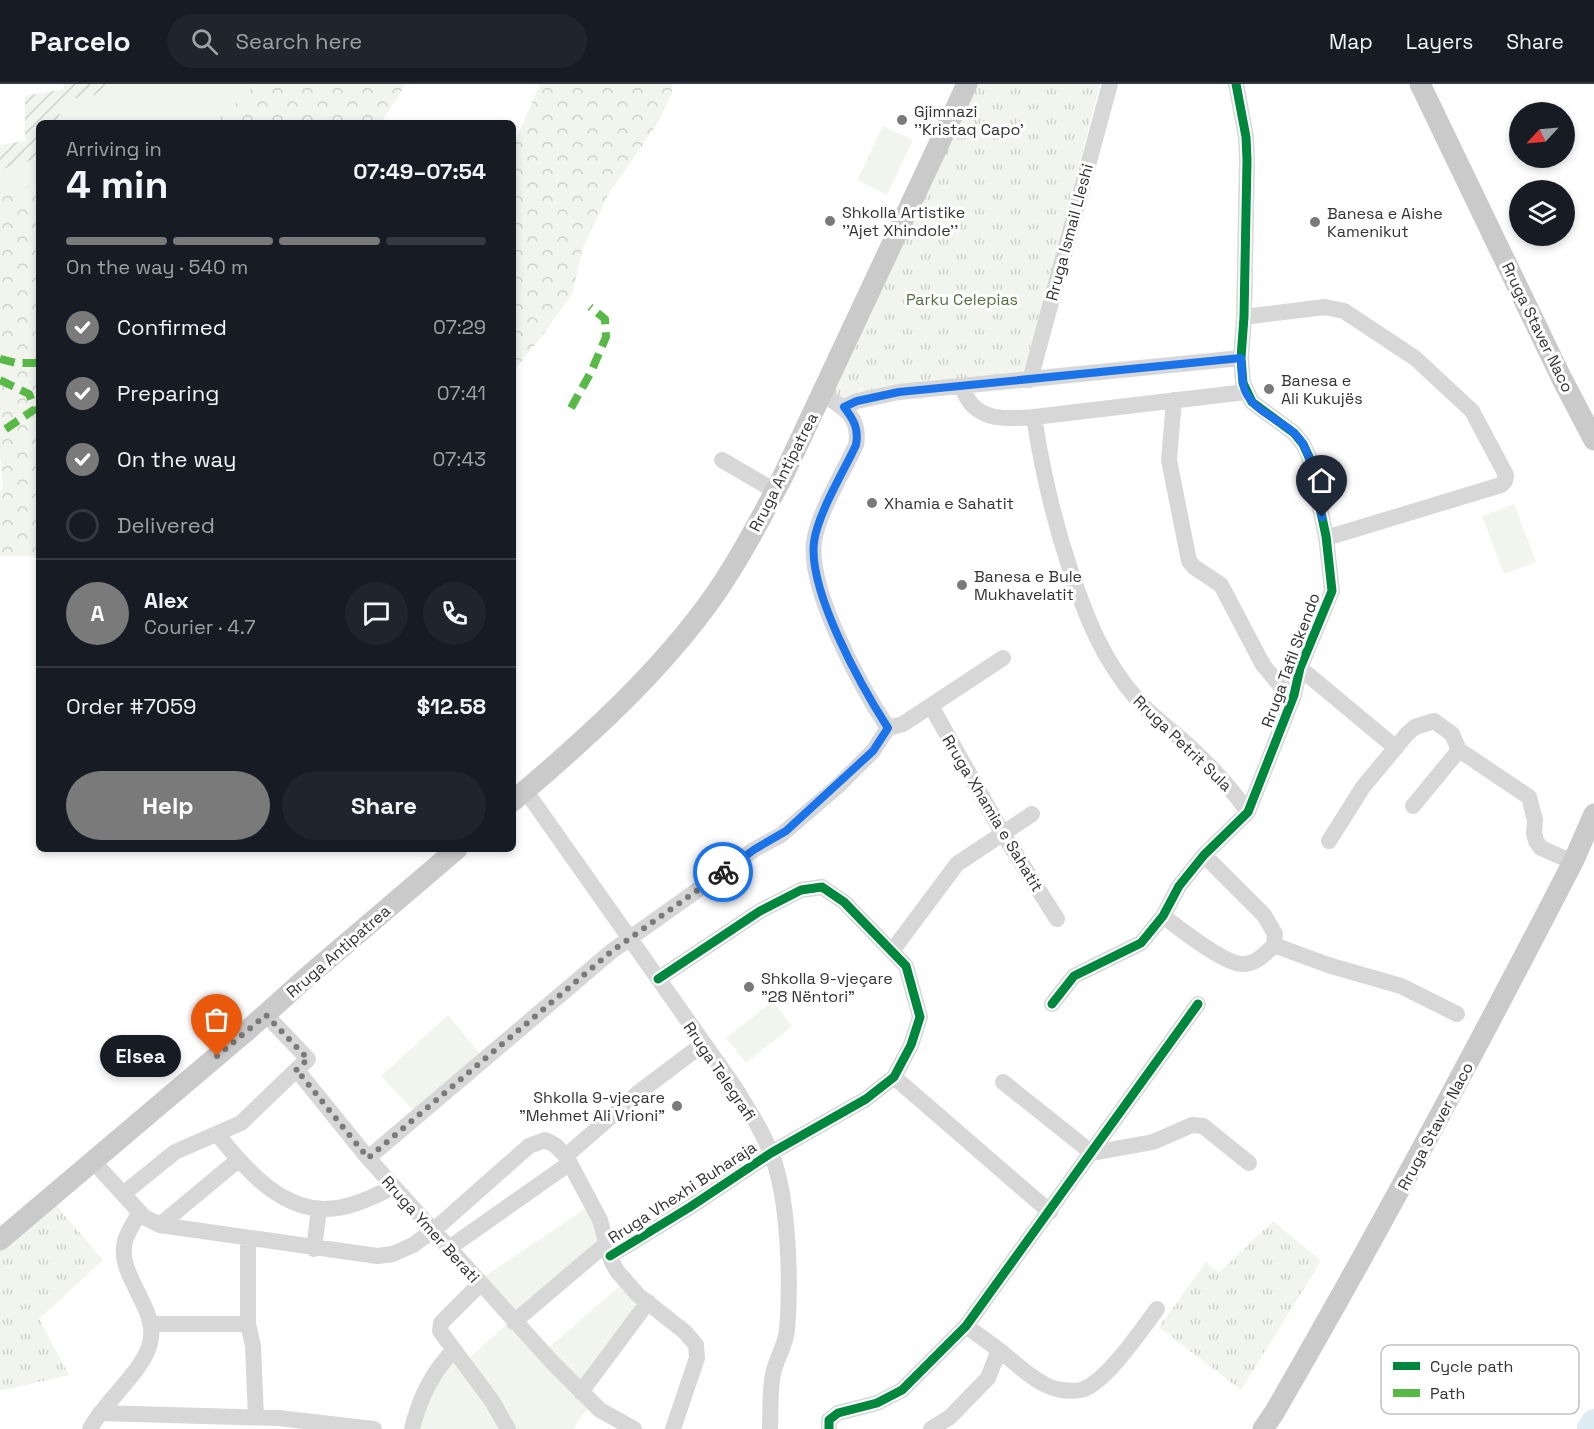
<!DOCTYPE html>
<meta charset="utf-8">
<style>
body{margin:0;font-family:"Space Grotesk",sans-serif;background:#20242c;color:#f1f3f6;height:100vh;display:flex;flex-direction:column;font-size:22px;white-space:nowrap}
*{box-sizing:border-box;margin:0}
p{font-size:20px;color:#9ea1a6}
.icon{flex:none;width:33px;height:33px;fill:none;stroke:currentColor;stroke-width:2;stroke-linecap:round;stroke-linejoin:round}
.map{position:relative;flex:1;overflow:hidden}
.side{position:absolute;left:36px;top:36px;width:480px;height:732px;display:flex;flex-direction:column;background:#171b24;border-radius:9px;box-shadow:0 3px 9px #0003}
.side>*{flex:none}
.needle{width:39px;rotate:244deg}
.fabs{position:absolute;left:1509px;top:18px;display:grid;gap:12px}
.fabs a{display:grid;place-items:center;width:66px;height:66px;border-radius:50%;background:#171b24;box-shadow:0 3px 9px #0003;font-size:30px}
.pin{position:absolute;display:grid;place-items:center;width:51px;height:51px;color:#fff;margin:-62px -26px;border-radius:50% 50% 50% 0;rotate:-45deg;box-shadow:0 0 6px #0007}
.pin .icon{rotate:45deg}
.courier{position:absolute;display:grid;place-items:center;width:60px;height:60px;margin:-30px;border:4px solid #1a73e8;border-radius:50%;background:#fff;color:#222;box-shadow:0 2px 8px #0007}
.bubble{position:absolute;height:42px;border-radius:21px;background:#171b24;box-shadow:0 3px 9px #0003;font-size:20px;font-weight:700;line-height:42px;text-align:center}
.headline em{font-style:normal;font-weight:700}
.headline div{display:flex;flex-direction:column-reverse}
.headline{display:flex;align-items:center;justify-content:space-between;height:102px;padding:0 30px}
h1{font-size:39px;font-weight:700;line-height:45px}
.bar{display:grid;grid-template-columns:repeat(4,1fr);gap:9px 6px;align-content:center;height:72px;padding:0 30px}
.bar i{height:8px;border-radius:4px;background:#363941}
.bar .current{background:#7a7a7a}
.bar p{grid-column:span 4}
.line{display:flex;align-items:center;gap:15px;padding:0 30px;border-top:2px solid #363941}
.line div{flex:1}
.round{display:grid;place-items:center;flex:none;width:63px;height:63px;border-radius:32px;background:#20242c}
ol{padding:0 30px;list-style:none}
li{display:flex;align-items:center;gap:18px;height:66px}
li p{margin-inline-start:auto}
li .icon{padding:6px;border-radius:50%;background:#7a7a7a;color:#fff;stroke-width:4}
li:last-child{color:#9ea1a6}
li i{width:33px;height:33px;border:3px solid #363941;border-radius:50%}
.cta{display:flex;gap:12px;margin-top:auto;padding:12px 30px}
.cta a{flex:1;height:69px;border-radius:36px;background:#7a7a7a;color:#fff;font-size:24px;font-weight:700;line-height:69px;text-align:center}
.cta a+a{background:#20242c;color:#f1f3f6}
header{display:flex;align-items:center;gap:36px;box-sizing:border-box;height:84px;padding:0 30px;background:#171b24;border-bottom:2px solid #363941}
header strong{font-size:28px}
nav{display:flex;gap:33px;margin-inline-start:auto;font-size:21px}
.search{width:420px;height:54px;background:#20242c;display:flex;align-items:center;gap:15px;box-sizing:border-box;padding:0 21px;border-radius:33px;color:#9ea1a6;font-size:22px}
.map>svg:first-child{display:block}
.grass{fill:#f1f5ed}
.forest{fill:url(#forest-crowns)}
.park{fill:url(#park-tufts)}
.garden{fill:url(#garden-furrows)}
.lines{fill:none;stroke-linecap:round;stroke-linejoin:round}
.river{stroke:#ddebf3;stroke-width:26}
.minor{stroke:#d7d7d7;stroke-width:16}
.major{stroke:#cacaca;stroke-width:21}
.quiet{stroke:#58b947;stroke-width:8;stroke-dasharray:15 8;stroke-linecap:butt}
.cycleway-casing{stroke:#fff;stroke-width:13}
.cycleway{stroke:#00873e;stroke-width:9}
.done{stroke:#7a7a7a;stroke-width:6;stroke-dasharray:0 10.8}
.route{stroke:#1a73e8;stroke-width:8}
.poi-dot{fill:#7a7a7a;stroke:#fff;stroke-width:2}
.labels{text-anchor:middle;stroke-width:6;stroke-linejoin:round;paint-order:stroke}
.poi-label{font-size:16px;fill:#333;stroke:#fff;text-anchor:start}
.street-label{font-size:16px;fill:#333;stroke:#fff}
.park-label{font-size:16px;fill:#56703f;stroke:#fff}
.key{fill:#fff;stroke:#c2c2c2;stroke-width:1.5}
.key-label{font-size:16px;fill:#333}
</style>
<header>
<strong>Parcelo</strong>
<div class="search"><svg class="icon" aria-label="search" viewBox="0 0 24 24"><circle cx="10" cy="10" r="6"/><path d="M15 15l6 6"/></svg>Search here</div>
<nav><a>Map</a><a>Layers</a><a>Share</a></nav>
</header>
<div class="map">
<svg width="1594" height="1345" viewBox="0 0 1594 1345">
<defs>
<pattern id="forest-crowns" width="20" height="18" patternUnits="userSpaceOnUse" patternTransform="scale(1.5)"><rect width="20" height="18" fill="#f1f5ed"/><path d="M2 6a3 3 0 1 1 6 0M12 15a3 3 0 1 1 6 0" fill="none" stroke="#cfd2cc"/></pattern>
<pattern id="park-tufts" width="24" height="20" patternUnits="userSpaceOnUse" patternTransform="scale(1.5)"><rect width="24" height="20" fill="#f1f5ed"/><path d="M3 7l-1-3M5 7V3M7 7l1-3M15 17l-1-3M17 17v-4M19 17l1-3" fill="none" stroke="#cfd2cc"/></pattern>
<pattern id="garden-furrows" width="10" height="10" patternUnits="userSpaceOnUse" patternTransform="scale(1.5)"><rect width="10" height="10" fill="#f1f5ed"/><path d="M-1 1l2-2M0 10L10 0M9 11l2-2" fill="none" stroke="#cfd2cc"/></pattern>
</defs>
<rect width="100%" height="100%" fill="#fff"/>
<path class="grass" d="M111,0h145l-34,33 -11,6h-151l-1,-22 36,-6z
M883,42l30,14 -26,55 -30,-15z
M39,74v26l-39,8v-22z
M1514,420l22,58 -32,12 -22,-58z
M773,917l19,25 -46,37 -20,-25z
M448,931l32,39 -66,57 -33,-35z
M589,1122l12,34 -84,73 22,43 83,-72 19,19 -68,92 15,13 -15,21h-153l3,-19 30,-53 6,10 49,-44 -36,-38z"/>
<path class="forest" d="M256,0h150l-25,39h-170l15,-10z
M540,0h133l-2,11 -12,26 -51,74 -25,53 -11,46 -27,38 -32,40v-226z
M39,100v372h-39v-65l3,-2 -3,-35v-262z"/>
<path class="park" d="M975,0h125l-75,291 -178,24 -16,-7z
M55,1120l48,56 -64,59 30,56 -69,16v-140z
M1273,1137l48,40 -80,129 -82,-63 47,-65 13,11z"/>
<path class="garden" d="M63,0h48l-16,11 -36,6 1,22h-21v35l-39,12v-25l25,-4v-45l39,-7z"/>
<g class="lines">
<path class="river" d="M1590,1345l4,-7"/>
<path class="minor" d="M1244,233l81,-10 19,4 71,47 57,53 34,64 -1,6 -4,4 -175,53
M1030,296l80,-296
M962,303c12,35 41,32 72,30 8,53 20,104 37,155 16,47 32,88 65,126 16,19 36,32 54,49 22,20 41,41 58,65
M822,310c22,13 39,23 34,51 -13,28 -38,68 -42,97 -6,49 47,145 74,186l15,-4 100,-66
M1174,316l-5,60 20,101 5,6 27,18 42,80 15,18 16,12
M844,323l13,-6 42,-9 342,-34
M1034,333l212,-25
M722,376l53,31
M1300,584l96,80
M931,622l72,128 54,85
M1459,666l70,47 6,23 -1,13 2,8 5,7 32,14
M525,706l209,296c14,23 30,47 39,72 16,45 18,126 14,173 -2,14 -9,25 -13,39 -5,18 -3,40 -4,59
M1329,757l34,-54 44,-53 8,-7 19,-6 18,13 7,16 -46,56
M1204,771l60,60 11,19 -1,11
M1163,832c16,12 62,49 80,48 13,0 22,-10 31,-19l54,20 73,21 56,28
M892,867l65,-87 75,-50
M1052,920l22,-28 67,-33 22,-27 16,-30 25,-31 44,-43 46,-117 6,-27 32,-77 -6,-55 -17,-79 -6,-13 -9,-11 -42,-31 -9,-19 -2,-25 3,-41 3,-157 -1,-23 -10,-53
M266,931l42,44 -13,12 5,3 68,84 184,204 48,48 34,19
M894,993l156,135
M1003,998l89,71 61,-11 39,-17 11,1 46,37
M217,1050c30,36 67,82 120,74 20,-3 38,-12 56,-21
M368,1074l244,-207 143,-102 26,-14 57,-49 35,-35 15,-23
M93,1077l51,56 16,8 217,31 16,-2 20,-9 21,-15 95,-84 16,-6 10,5 11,11
M123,1110l52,-42 66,-29 54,-52
M160,1141l78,-65
M248,1155v85l5,22 3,71
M449,1164l121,-85
M314,1165l5,-40
M610,1172l80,-49 81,-54 95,-54 28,-22 17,-32 9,-28 -14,-51 -62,-64 -22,-15 -21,3 -41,21 -102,68
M480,1200l-39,39 -1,8 52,70 16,28
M514,1238l93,-79
M150,1240h98
M999,1266c14,11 29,26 45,34 10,6 26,8 37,6 24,-6 61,-61 76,-81
M581,1308l67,-90
M100,1329l178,5 96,11
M90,1345c14,-28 58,-61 61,-91 4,-33 -35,-65 -26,-97 3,-10 10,-20 15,-29
M412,1345c7,-29 20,-57 42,-79
M673,1345l24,-71 -1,-13 -11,-13 -47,-37 -21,-24 -6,-11 -11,-40 -34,-64 72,-63 65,-49
M829,1345v-9l9,-7 39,-10 25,-13 64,-64 232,-322
M931,1345l19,-12 38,-39 11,-28 -33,-24"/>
<path class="major" d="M1420,0l142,295 32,61
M513,717c74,-63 147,-128 203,-208 26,-38 47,-79 68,-119l183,-390
M0,1156l249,-211 58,-52 150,-128
M1263,1345l11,-16c105,-181 203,-365 299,-551l21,-48"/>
<path class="quiet" d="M0,275l16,4h23
M0,296l29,14 6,15 -35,24
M571,324l20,-36 15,-35 -1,-18 -15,-12"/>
<g class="cycleway-casing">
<path id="cycleway" d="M1052,920l22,-28 67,-33 22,-27 16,-30 25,-31 44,-43 46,-117 6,-27 32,-77 -6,-55 -17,-79 -6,-13 -9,-11 -42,-31 -9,-19 -2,-25 3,-41 3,-157 -1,-23 -10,-53
M610,1172l80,-49 81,-54 95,-54 28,-22 17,-32 9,-28 -14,-51 -62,-64 -22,-15 -21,3 -41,21 -102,68
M829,1345v-9l9,-7 39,-10 25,-13 64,-64 232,-322"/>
</g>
<use href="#cycleway" class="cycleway"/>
</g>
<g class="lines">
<path class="done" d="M217,972l49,-41 42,44 -13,12 5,3 68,84 244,-207 111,-79"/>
<path class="route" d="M723,788l32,-23 31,-18 87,-80 15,-23c-27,-42 -80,-137 -74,-186 4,-29 29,-69 42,-97 3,-16 -2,-25 -12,-38l13,-6 42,-9 342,-34c1,11 0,23 4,33 11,25 45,30 58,53 11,19 14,52 19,73"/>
</g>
<g class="poi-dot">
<circle cx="902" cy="36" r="6"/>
<circle cx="830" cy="137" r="6"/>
<circle cx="1315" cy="138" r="6"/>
<circle cx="1269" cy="305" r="6"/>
<circle cx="872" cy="419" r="6"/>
<circle cx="962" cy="501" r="6"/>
<circle cx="749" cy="903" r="6"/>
<circle cx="677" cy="1022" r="6"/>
</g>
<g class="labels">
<g class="poi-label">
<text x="914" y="33">Gjimnazi<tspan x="914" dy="18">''Kristaq Capo'</tspan></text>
<text x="842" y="134">Shkolla Artistike<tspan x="842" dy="18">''Ajet Xhindole''</tspan></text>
<text x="1327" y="135">Banesa e Aishe<tspan x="1327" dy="18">Kamenikut</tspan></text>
<text x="1281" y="302">Banesa e<tspan x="1281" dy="18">Ali Kukujës</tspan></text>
<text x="884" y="425">Xhamia e Sahatit</text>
<text x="974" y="498">Banesa e Bule<tspan x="974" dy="18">Mukhavelatit</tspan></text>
<text x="761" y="900">Shkolla 9-vjeçare<tspan x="761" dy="18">"28 Nëntori"</tspan></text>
<text x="665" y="1019" text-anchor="end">Shkolla 9-vjeçare<tspan x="665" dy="18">"Mehmet Ali Vrioni"</tspan></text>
</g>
<g class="street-label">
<text transform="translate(1069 148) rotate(-75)" y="6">Rruga Ismail Lleshi</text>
<text transform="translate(1538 243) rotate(64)" y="6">Rruga Staver Naco</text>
<text transform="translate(783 388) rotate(-63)" y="6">Rruga Antipatrea</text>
<text transform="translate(1290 576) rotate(-70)" y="6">Rruga Tafil Skendo</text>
<text transform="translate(1183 659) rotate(44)" y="6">Rruga Petrit Sula</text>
<text transform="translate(993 729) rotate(59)" y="6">Rruga Xhamia e Sahatit</text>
<text transform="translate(338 867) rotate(-41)" y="6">Rruga Antipatrea</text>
<text transform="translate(720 987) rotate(56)" y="6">Rruga Telegrafi</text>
<text transform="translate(1435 1042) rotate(-62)" y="6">Rruga Staver Naco</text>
<text transform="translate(682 1108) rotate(-33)" y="6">Rruga Vhexhi Buharaja</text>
<text transform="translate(431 1145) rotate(48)" y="6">Rruga Ymer Berati</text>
</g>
<g class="park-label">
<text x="962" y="221">Parku Celepias</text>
</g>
</g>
<rect x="1381" y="1261" width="198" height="69" rx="9" class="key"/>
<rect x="1393" y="1278" width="27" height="8" fill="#00873e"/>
<rect x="1393" y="1305" width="27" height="8" fill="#58b947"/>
<g class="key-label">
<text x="1430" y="1288">Cycle path</text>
<text x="1430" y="1315">Path</text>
</g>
</svg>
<div class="fabs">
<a><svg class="needle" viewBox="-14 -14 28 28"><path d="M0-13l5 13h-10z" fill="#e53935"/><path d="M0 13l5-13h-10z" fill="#9ea1a6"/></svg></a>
<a><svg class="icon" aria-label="layers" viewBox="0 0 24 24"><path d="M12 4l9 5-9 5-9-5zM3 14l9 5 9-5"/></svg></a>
</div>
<div class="pin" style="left:217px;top:972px;background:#ea580c"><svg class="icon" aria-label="bag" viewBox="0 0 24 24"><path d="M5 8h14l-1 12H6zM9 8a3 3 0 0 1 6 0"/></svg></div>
<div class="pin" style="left:1322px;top:433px;background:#1f2937"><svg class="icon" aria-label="home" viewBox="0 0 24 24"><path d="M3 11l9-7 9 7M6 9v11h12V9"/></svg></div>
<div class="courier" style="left:723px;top:788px"><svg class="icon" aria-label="bike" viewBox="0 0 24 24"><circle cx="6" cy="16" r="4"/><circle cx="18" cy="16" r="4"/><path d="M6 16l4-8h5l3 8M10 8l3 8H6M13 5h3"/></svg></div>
<div class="bubble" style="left:100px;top:951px;width:81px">Elsea</div>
<section class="side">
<div class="headline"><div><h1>4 min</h1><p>Arriving in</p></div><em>07:49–07:54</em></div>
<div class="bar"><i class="current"></i><i class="current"></i><i class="current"></i><i></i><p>On the way · 540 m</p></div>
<ol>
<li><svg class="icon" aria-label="check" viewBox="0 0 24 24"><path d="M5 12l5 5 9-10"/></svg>Confirmed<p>07:29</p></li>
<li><svg class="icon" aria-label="check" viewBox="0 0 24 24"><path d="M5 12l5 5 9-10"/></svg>Preparing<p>07:41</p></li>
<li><svg class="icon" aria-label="check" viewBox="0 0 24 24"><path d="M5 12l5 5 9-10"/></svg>On the way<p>07:43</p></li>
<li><i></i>Delivered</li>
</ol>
<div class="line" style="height:108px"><b class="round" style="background:#7a7a7a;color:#fff">A</b><div><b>Alex</b><p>Courier · 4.7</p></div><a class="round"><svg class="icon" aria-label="chat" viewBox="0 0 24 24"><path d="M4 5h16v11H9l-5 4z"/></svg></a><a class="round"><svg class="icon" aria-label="phone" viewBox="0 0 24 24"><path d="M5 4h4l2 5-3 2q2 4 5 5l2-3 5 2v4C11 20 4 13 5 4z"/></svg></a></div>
<div class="line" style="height:78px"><div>Order #7059</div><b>$12.58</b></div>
<div class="cta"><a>Help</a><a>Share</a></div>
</section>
</div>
